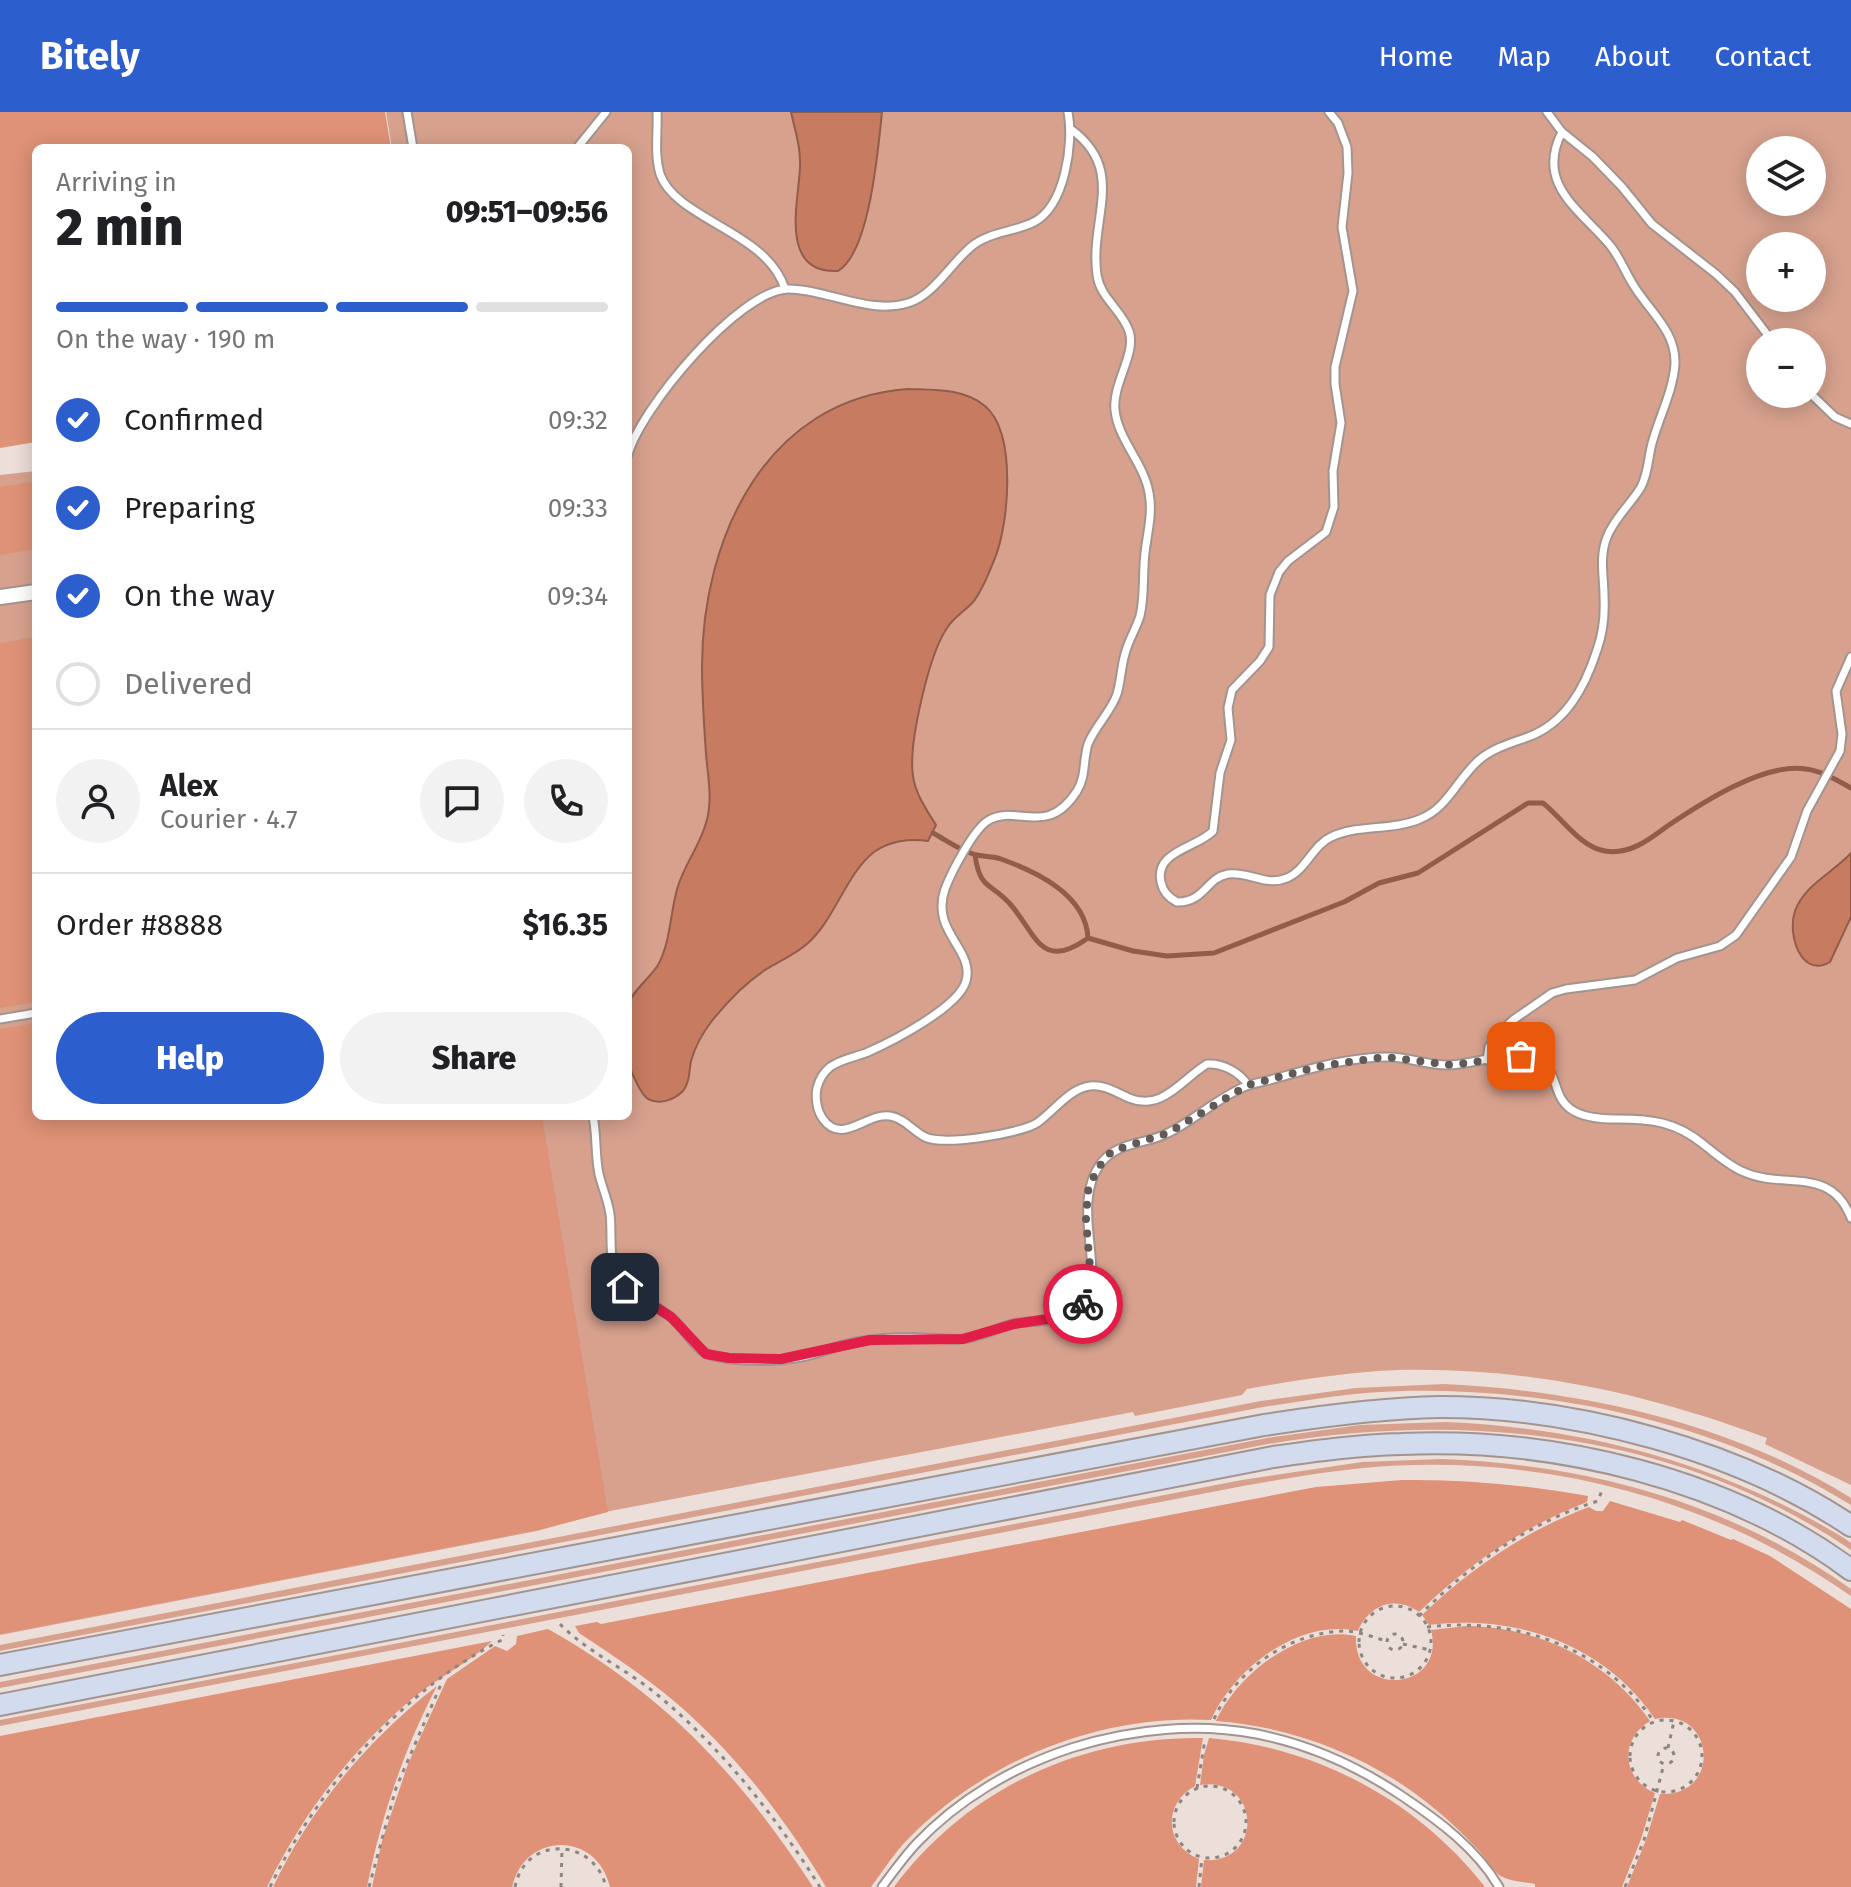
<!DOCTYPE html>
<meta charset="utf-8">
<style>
body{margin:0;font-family:"Fira Sans",sans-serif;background:#f2f2f2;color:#202124;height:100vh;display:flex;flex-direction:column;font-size:30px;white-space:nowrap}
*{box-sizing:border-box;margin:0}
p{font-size:26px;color:#757577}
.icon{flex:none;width:44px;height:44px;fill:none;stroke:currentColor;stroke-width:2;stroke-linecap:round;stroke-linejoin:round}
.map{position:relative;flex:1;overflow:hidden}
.drawer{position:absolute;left:32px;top:32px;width:600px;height:976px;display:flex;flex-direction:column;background:#fff;border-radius:12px;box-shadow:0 4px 20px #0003}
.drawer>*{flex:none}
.fabs{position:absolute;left:1746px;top:24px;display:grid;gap:16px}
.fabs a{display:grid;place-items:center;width:80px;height:80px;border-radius:50%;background:#fff;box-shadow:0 4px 20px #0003;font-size:40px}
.pin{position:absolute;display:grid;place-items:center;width:68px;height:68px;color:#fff;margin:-34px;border-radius:16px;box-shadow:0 4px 12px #0006}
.courier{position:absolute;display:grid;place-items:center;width:80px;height:80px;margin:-40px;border:6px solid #e11d48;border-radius:50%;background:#fff;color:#222;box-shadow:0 2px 10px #0007}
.summary em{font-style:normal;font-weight:800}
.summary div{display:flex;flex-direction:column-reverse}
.summary{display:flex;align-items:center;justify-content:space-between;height:136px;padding:0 24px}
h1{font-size:52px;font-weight:800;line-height:60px}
.bar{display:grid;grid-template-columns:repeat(4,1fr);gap:12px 8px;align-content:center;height:96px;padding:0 24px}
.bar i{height:10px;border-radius:6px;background:#e0e0e0}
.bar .active{background:#2d5ecd}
.bar p{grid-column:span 4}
.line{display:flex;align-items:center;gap:20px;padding:0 24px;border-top:2px solid #e0e0e0}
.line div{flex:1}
.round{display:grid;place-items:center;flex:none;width:84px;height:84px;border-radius:42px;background:#f2f2f2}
ol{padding:0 24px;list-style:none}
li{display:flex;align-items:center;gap:24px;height:88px}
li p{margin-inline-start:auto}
li .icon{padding:8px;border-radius:50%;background:#2d5ecd;color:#fff;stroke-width:4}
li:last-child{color:#757577}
li i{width:44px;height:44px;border:4px solid #e0e0e0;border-radius:50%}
.cta{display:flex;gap:16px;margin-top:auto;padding:16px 24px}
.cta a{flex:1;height:92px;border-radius:48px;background:#2d5ecd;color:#fff;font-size:32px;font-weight:800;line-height:92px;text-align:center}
.cta a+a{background:#f2f2f2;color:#202124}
header{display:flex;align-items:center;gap:48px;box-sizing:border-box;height:112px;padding:0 40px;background:#2d5ecd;color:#fff}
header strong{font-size:38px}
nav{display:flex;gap:44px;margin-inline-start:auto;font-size:28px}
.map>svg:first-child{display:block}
.green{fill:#d7a18e;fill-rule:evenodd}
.forest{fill:#df9277}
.water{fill:#c77c62;stroke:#925c4a;stroke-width:2}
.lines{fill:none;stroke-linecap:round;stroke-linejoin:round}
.stream{stroke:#925c4a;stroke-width:5}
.lane-casing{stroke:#a2948f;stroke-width:11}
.street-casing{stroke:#a2948f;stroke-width:18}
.secondary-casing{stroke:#a2948f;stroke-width:24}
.path{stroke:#8e8480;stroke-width:3;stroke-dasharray:4 6;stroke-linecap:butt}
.lane{stroke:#fff;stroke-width:7}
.street{stroke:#fff;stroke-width:14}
.secondary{stroke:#d3dcee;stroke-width:20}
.done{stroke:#625a57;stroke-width:8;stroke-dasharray:0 14.4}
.route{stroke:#e11d48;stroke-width:10}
</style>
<header>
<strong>Bitely</strong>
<nav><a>Home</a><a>Map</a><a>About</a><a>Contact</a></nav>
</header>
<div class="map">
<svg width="1851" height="1775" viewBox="0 0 1851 1775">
<rect width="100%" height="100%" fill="#ecded8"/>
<path class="green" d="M386,0h1465v1373l-86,-41 2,-6c-121,-45 -239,-71 -369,-68 -50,2 -101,10 -151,19l-5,6 -107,21 -2,-4 -523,99 -73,20 -537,104v-1160l36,-4v645h592v-968h-236zM1760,38h52v52h-52zM1760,134h52v52h-52zM1760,230h52v52h-52z
M1445,1272c140,7 286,39 406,114v7c-132,-82 -295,-117 -449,-114 -47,1 -93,9 -139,16l-1263,244v-6l1261,-244 95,-13z
M1446,1310c142,6 276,42 398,116l7,5v7c-172,-117 -382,-140 -583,-106l-1268,244v-6l1267,-244 93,-13z
M1442,1347c148,6 288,44 409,130v7c-142,-100 -315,-144 -488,-128 -41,4 -80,11 -120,18l-1243,240v-6l1242,-240 120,-18z"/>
<path class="forest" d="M0,0h385l6,36h-355v294l-36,6z
M36,369v68l-36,6v-68z
M36,525v365l-36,6v-365z
M36,911v93h506l66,396 -71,18 -537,104v-605z
M1402,1368c63,-1 123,5 186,16l-1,6c-64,25 -119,62 -168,110 -24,-17 -50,-7 -61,19 -60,-13 -124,38 -147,89 -111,-6 -225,40 -302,118 -15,15 -26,33 -38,49h-45c-41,-69 -91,-134 -152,-186 -30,-25 -63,-47 -95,-68l-4,-7 22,-4 4,2 715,-137z
M1610,1389l70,21 2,-2 49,20 2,-1 37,17 81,53v278h-224l19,-47 14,-46c63,3 55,-88 -5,-75 -51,-75 -138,-105 -226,-94l-7,-10c49,-47 103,-84 167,-108l7,4h7z
M1467,1514c72,1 142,35 183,95 -31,18 -28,58 5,72l-14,46 -19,48h-87v-3c-10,-2 -28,-3 -36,-9 -7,-6 -13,-16 -19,-23 -14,-15 -29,-30 -45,-43 -61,-51 -139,-82 -219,-88 22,-48 86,-97 140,-85 -3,64 91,55 75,-6z
M548,1517c117,66 192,146 265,258h-203c-13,-56 -85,-56 -98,0h-140l10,-46 26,-77 39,-85 48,-33 12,5 9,-7 1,-8z
M492,1529c-19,19 -56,38 -79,57 -62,52 -111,117 -146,189h-267v-151z
M437,1574c-33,63 -56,131 -70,201h-94c38,-79 94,-147 164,-201z
M1203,1626l-8,48c-33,18 -30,60 4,73l-3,28h-302c73,-98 187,-151 309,-149z
M1209,1626c108,9 209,63 276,149h-284l3,-27c60,4 57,-84 -4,-75l4,-30z"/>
<path class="water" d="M791,0h91c-4,37 -12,140 -44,159 -60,3 -39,-71 -38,-104 1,-19 -5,-37 -9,-55z
M908,277c25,1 56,-1 77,17 32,27 24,117 10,152 -6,14 -12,32 -22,44 -8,9 -19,15 -26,26 -18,26 -39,117 -34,148 2,17 14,35 23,49l-8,16c-18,-3 -39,0 -54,11 -28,22 -39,67 -66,91 -13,12 -29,18 -43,27 -21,14 -39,33 -54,52 -9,12 -16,25 -20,39 -2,10 -1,21 -8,30 -9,9 -23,14 -35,8 -7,-4 -18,-29 -20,-38 -2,-10 -3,-46 0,-56 4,-14 22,-27 30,-40 13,-23 12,-54 20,-79 7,-22 22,-41 28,-63 7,-22 2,-46 0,-69 -2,-29 -4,-58 -4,-87 0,-129 64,-268 206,-278z
M1851,741v64l-21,45c-29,17 -43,-28 -35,-51 10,-27 38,-38 56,-58z"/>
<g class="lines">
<path class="stream" d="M933,721c13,7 29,19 44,22 8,2 16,1 24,4 36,13 85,36 87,79l45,13 34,5 47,-3 130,-51 35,-19 39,-10 110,-70h15c19,15 37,44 62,48 24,4 44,-11 61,-24 34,-23 98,-65 140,-58 16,2 31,11 45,19
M975,743c5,36 16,27 36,50 25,29 30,67 77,33"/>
<g class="lane-casing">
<path id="lane" d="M407,0l6,36
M657,0c1,20 -3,42 3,62 16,46 107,57 125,115
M1329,0l9,11 9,24 1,26 -6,54 11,64 -18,76v17l6,39 -8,48 1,36 -8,25 -38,29 -9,11 -9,23 -1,52 -9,14 -28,29 -4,18 3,32 -11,33 -7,58c-16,17 -59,20 -52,51 2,10 8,16 16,20 27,1 29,-24 51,-28 21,-3 38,13 59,4 19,-8 26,-33 44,-41 27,-13 61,-6 89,-18 28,-11 37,-40 59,-59 14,-12 32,-17 49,-23 38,-14 57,-50 69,-87 6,-17 8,-35 7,-53 0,-21 -5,-40 3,-60 8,-20 24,-33 34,-50 8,-15 7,-32 12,-47 7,-25 20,-49 22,-76 1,-33 -25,-52 -41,-78 -9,-14 -14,-29 -25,-42 -29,-34 -74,-60 -47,-112
M1547,0l15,20 31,25 29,30 30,37 64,50 19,18 38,50
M1072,18c55,41 17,89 25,145 3,23 25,35 32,56 8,22 -17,53 -14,79 3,30 29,53 34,83 5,25 -5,49 -5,74 -1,16 0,32 -4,49 -4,13 -12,25 -15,38 -4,13 -4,27 -8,40 -6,18 -22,32 -29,50 -5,16 -2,33 -11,47 -30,47 -60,13 -88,29 -15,8 -38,53 -44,69 -15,43 30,60 21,92 -7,26 -73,60 -98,71 -12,5 -27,7 -38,15 -6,5 -11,13 -13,21 -2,10 0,23 6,31 19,27 44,-7 67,-3 14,2 23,15 35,21 18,9 94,-3 112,-14 16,-11 33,-35 53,-37 14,-2 27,7 39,12 33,14 53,-19 78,-34 16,-1 32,8 41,21
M577,36l29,-36
M1811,282l24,23 16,7
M628,343c11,-45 111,-165 160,-166 39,0 80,26 120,14 26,-8 43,-40 64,-57 17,-14 42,-14 62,-24 31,-16 40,-79 34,-110
M0,907l36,-6
M1487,948l2,-13 9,-13 15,-14 39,-27 14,-4 69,-9 42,-22 43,-12 16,-11 55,-78 16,-46 33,-60 2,-17 -6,-43 15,-34
M593,1004c4,19 2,39 6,58 3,13 9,26 11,40 3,24 -4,53 14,72 13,14 34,20 48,32 15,12 23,35 42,38 29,6 63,6 92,0 19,-4 36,-13 56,-15 21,-3 45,-4 66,-3 11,0 22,2 34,1 19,-2 36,-12 55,-16 20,-3 49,0 64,-16 29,-32 -13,-99 20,-144 17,-22 44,-18 67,-30 27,-13 49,-35 78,-47 8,-3 16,-4 24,-6 40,-11 80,-24 122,-23 20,1 38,9 58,8 26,-1 57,-15 82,-7 41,13 2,62 86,61 34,0 58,3 85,25 13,10 26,22 41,28 41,18 87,-7 107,46
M882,1775c11,-15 22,-30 34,-43 84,-89 222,-132 341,-110 51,10 102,33 145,62 36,24 75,53 97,91"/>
</g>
<g class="street-casing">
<path id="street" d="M0,485l36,-5"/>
</g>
<g class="secondary-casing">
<path id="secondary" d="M0,1553l1264,-240c58,-9 117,-17 176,-18 136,0 298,43 411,119
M0,1593l1273,-248c42,-6 85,-12 128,-13 152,-7 326,34 450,126"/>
</g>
<path class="path" d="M1359 1530a36 36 0 1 1 72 0a36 36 0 1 1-72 0Z
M1419,1504c50,-51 111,-94 179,-115l4,-11
M560,1512c26,27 64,44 94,68 67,55 120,122 166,195
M1427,1515c89,-10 176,19 227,95
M1387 1530a8 8 0 1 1 16 0a8 8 0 1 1-16 0Z
M1403,1532l27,6
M1214,1607c23,-50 75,-86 129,-88 15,0 30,6 43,10
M1630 1644a36 36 0 1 1 72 0a36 36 0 1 1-72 0Z
M1658 1644a8 8 0 1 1 16 0a8 8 0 1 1-16 0Z
M1668,1636l6,-27
M1174 1710a36 36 0 1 1 72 0a36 36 0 1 1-72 0Z
M1197,1676l8,-48
M270,1775c47,-98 135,-200 234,-248l-1,-4
M369,1775l27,-99 46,-106
M515,1775c10,-52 79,-50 91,0
M561,1775l1,-39
M1199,1775l3,-30
M1625,1775l19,-47 20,-76"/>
<use href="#lane" class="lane"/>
<use href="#street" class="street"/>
<use href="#secondary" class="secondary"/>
</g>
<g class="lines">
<path class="done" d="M1083,1192l8,-24 -5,-61 2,-28 9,-22 15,-18 56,-18 80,-48 73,-19 64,-9 66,8 70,-9"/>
<path class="route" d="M625,1175l46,30 35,37 23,4 52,1 89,-19 93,-1 51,-15 53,-8 16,-12"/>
</g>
</svg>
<div class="fabs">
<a><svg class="icon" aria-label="layers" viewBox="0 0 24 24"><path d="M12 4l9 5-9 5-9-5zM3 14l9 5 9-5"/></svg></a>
<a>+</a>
<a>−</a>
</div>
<div class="pin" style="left:1521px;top:944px;background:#ea580c"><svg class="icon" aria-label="bag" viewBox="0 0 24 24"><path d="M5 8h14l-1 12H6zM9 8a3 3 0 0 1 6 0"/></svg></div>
<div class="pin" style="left:625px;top:1175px;background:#1f2937"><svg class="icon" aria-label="home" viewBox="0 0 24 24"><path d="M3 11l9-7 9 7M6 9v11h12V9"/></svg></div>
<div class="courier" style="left:1083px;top:1192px"><svg class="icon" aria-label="bike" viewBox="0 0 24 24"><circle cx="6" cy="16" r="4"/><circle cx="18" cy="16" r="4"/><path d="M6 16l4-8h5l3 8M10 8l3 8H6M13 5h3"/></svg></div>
<section class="drawer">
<div class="summary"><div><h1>2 min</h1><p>Arriving in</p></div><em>09:51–09:56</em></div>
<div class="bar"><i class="active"></i><i class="active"></i><i class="active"></i><i></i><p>On the way · 190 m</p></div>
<ol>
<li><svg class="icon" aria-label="check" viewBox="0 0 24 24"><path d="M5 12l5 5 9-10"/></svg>Confirmed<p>09:32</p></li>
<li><svg class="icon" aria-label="check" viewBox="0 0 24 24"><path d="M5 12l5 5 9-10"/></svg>Preparing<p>09:33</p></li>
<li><svg class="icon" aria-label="check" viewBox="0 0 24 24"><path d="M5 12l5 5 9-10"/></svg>On the way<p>09:34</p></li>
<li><i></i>Delivered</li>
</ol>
<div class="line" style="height:144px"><a class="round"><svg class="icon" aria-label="person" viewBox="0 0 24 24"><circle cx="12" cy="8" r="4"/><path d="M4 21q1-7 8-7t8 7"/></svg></a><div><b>Alex</b><p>Courier · 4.7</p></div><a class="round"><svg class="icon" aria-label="chat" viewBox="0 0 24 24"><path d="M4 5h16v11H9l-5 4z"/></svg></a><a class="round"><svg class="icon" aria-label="phone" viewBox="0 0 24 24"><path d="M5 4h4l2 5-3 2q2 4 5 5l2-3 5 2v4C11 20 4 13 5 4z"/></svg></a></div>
<div class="line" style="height:104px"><div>Order #8888</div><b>$16.35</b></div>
<div class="cta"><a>Help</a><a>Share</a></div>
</section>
</div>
